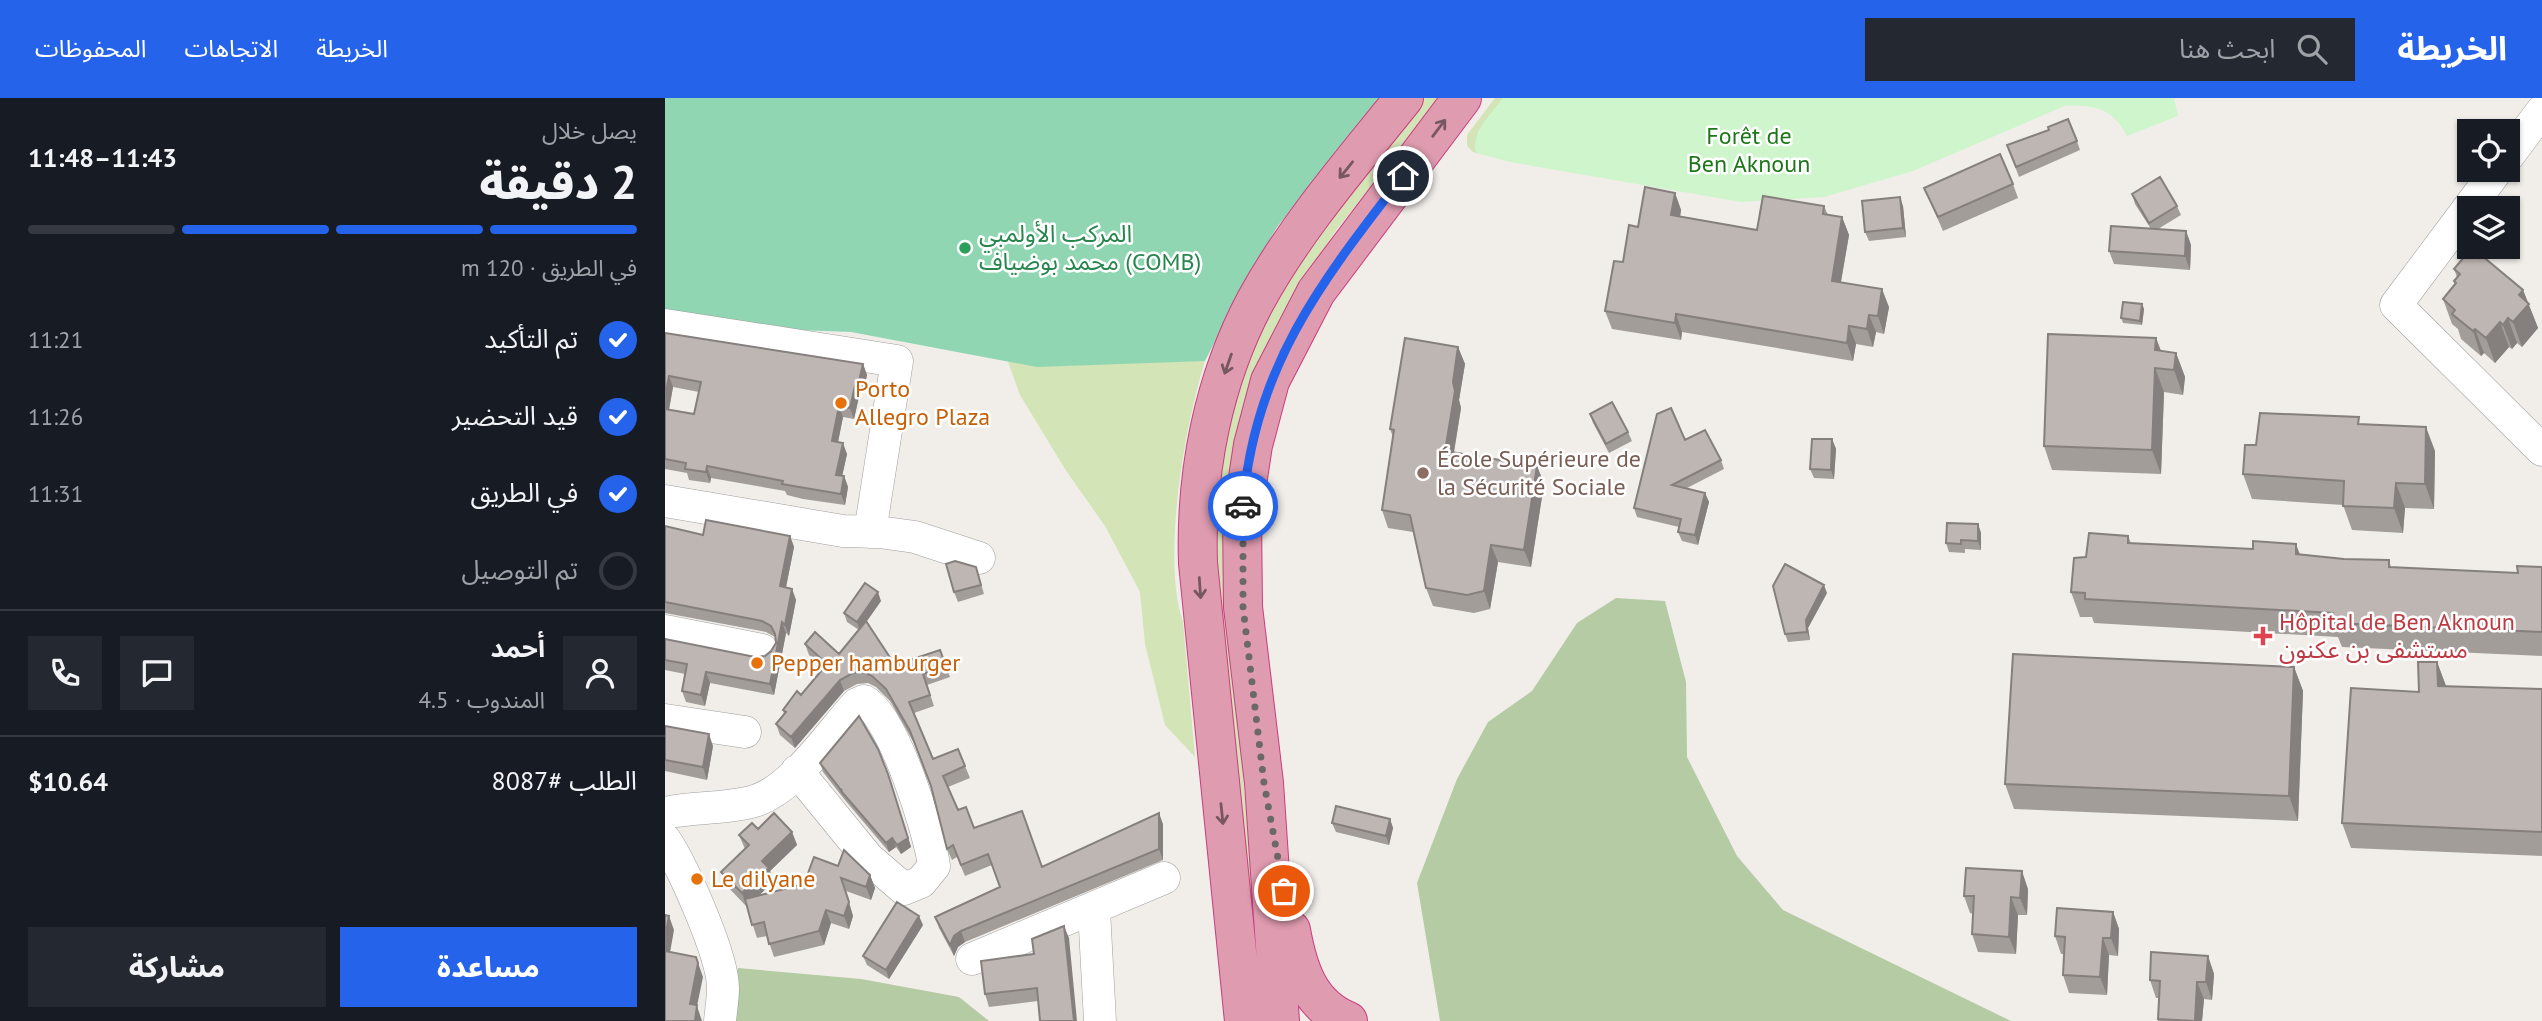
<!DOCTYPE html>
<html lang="ar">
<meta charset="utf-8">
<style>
body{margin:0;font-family:"PT Sans","Noto Sans Arabic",sans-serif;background:#242831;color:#f1f3f6;direction:rtl;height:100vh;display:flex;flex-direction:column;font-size:26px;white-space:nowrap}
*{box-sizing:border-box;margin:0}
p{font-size:23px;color:#9ea1a6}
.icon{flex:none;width:38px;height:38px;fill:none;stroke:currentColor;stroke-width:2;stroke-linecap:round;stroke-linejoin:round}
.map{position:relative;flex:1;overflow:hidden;direction:ltr}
.details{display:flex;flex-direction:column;background:#171b24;width:665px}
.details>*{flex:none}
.tools{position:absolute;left:1792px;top:21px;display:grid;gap:14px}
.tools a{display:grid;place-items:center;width:63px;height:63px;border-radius:0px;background:#171b24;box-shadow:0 2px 5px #0004;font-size:35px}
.pin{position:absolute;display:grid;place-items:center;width:60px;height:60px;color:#fff;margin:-30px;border:4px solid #fff;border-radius:50%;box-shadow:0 2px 7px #0007}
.courier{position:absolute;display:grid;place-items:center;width:70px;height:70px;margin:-35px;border:5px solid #2563eb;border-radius:50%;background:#fff;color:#222;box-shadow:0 2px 9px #0007}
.summary em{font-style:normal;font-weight:800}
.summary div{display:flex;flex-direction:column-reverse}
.summary{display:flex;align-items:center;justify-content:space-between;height:119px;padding:0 28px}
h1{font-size:46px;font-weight:800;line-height:52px}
.bar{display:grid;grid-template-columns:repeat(4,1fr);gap:10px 7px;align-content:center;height:84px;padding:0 28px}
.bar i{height:9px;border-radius:5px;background:#363941}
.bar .active{background:#2563eb}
.bar p{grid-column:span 4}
.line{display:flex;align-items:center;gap:18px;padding:0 28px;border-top:2px solid #363941}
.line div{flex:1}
.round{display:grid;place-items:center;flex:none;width:74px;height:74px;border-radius:0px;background:#242831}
ol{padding:0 28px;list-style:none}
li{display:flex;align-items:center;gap:21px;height:77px}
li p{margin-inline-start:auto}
li .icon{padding:7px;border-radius:50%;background:#2563eb;color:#fff;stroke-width:4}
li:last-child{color:#9ea1a6}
li i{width:38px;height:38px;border:4px solid #363941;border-radius:50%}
.action{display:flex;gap:14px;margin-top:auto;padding:14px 28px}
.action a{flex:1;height:80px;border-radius:0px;background:#2563eb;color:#fff;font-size:28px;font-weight:800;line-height:80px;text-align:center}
.action a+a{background:#242831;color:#f1f3f6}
header{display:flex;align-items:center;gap:42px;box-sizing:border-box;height:98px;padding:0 35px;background:#2563eb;color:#fff}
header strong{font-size:33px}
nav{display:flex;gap:38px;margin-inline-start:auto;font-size:24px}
.search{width:490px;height:63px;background:#242831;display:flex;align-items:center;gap:18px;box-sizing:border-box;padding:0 24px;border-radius:0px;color:#9ea1a6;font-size:26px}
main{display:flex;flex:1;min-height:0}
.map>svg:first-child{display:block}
.grass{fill:#d3e4b6}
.forest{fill:#b4cba3}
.park{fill:#cff5cd}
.pitch{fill:#91d6b3}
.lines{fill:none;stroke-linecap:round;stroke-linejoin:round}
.minor-casing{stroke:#9f9f9f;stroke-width:33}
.highway-casing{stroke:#c93d7e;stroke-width:40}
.minor{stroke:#fff;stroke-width:32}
.highway{stroke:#df9bb0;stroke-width:38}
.wall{fill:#a39d9a;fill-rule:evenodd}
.shaded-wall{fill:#857f7d}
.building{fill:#beb6b3;stroke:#857f7d;stroke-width:2}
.oneway{stroke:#775862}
.done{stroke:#6a6968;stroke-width:7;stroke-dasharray:0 12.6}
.route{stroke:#2563eb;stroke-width:9}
.leisure-dot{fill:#2e9e5b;stroke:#fff;stroke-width:2.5}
.food-dot{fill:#e8710a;stroke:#fff;stroke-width:2.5}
.education-dot{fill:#8d6e63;stroke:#fff;stroke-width:2.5}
.health-dot{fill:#e0444e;stroke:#fff;stroke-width:2.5}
.labels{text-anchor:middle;stroke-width:5;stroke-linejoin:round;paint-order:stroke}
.park-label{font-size:24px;fill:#1d7719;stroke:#fff}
.leisure-label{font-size:24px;fill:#27864d;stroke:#fff;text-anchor:start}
.food-label{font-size:24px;fill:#c56008;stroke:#fff;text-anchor:start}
.education-label{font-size:24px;fill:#785e54;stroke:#fff;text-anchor:start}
.health-label{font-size:24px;fill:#be3a42;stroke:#fff;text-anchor:start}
</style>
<header>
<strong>الخريطة</strong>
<div class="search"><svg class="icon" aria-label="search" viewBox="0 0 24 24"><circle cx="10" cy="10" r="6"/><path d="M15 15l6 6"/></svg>ابحث هنا</div>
<nav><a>الخريطة</a><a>الاتجاهات</a><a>المحفوظات</a></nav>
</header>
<main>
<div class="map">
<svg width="1877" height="923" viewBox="0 0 1877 923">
<rect width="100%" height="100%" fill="#f1eeea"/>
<path class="grass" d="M760,0h17l-105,131 -42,64 -70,283 39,435 -17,-108 -34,-364 13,-109 24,-77 35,-69 63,-90z
M830,0h8l-25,34 -2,20 4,2 -7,-2 -6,-6v-11z
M343,252l197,11c-20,64 -44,198 -22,261l12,135 -30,-32 -20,-81 -5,-52 -35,-66 -40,-57 -45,-74 -12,-33z"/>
<path class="forest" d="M951,500l49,3 21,81 1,75 50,99 46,54 228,111h-571l-23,-138 40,-104 31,-57 44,-31 45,-68z
M73,870l123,11 98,18 30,24h-270z"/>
<path class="park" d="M838,0h671l4,18 -51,20c-15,-28 -32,-31 -62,-30l-152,65 -89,26 -83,5 -231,-40 -30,-8 -4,-2c-5,-20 16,-39 27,-54z"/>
<path class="pitch" d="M0,0h715l-103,129 -25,42 -47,92 -168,6 -186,-35 -170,-6 -16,-5z"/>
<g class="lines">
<g class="minor-casing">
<path id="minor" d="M1843,58l34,-45
M1832,72l-101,135 146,145
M0,227l232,36 -27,171
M0,403l178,30 36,1 36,5 64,21
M0,533l97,19
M0,622l80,12
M0,715c28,-6 58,-4 86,-11 41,-10 78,-68 106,-98l7,-3c29,14 66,132 70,165l-13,16 -17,7 -36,-31 -71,-87
M0,742c18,27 58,116 58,148 0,11 -2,22 -3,33
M429,812l6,111
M307,861l192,-81"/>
</g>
<g class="highway-casing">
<path id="highway" d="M626,832c7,39 18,75 57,91
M579,923l-46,-458c-3,-89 15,-183 58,-263 40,-73 96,-137 148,-202
M615,923l-16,-238 -21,-176 -1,-90 11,-72 17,-64 46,-89 146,-194"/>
</g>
<use href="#minor" class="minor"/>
<use href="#highway" class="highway"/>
</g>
<path class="wall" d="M1412,43l3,9 -61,27 -12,-32z
M1348,86l5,14 -75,33 -19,-43z
M1010,95l6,17 -1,6 77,14 67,-24 4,9 14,2 7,18 -8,47 48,25 -5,27 -8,-2 -3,15 -17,-3 -3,17 -171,-29 -1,8 -69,-11 -7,-18 18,-49 15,-35z
M1467,96l45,12 4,9 -23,14 28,2 5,14 -1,25 -76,-6 -5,-13 42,-22 -16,-25z
M1238,108l3,31 -37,4 -4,-9z
M1814,160l44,32 15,38 -16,19 -5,-4 -5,6 -3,-2 -14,16 -11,-10 -3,3 -20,-17 -3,-10 -6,-5 -9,-25 12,-14 -1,-4 3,-4 -3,-8z
M1477,206l2,5 -2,16 -19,-2 -2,-5z
M0,235l198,31 4,11 -4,17h-3l-6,27 -11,-2 -5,25 9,12 -5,22h2l4,11 -3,18 -42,-6 -16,-4 -2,-4 -74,-13 -1,5 -21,-3 -2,-7 -22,-4zM8,289l26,5 -5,22 -25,-4z
M1491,240l5,13 15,2 9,24 -2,18 -19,-3 -3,82 -109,-4 -8,-24z
M793,249l7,17 -6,36 2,8 -7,45 83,13 7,18 -13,83 -33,-5 -8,47 -16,4 -41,-7 -7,-18 -13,-56 -25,-4 -6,-18 11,-73 -3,-8z
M925,316l38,18 4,9 -23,12 -16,-30z
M1696,326l74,27 -1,58 -29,-1 -2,25 -51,-3 -9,-25 -91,-6 -9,-25 13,-29z
M1167,341l4,10 -2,30 -20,-1 -4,-9z
M1020,342l36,20 3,9 -37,19 18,5 4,9 -11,43 -16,-4 -4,-9 1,-5 -42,-10 -3,-9z
M1313,426l3,9v17l-16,-1v4l-16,-1 -3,-9z
M0,428l38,9 87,1 4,11 -8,40 6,2 4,11 -7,36 -3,-3 -12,62 -64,-12 -5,23 -19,-4 -4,-11 3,-17 -20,-4v-31l90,18 10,-1 6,-5 5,-8 -1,-6 -9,-5 -101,-19z
M1463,438l3,7 169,11 44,5 45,1 2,7 127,6 24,-6v89l-200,-9 -4,-10 -244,-14 -2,-6h-12l-9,-25 15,-35z
M311,469l8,27 -26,8 -4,-10z
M1162,495l-19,35 2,12 -22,2 -3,-8z
M216,503l-15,21 29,43 45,-15 10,27 -23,8 7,21 -20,7 19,46 25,-10 12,29 -22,9 10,23 16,18 68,39 121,-43v36l-198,82 -7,5 -4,9 -15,-28 -4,-11 65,-30 -8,-22 -27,11 -8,-19 -5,3 -5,-11 -15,-61 -18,-45 -24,-42 -14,-14 -8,-4 -11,1 -13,7 -49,57 -15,-13 -4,-11 8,-10 -1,-4 18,-15 22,-27 -14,-13 -4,-11 34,10 20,-24 -12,-8 -3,-9z
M1772,564l9,24 96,3v167l-191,-8 -9,-25z
M1629,569l9,24 -5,130 -284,-12 -9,-25z
M0,628l48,20 -6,34 -42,-9z
M155,665l71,20 20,64 -10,7 -5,-7 -7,5 -45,-53 -21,-27z
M725,721l3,9 -4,17 -53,-13 -4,-9z
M93,731l34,3 5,13 -27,26 4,10 -15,14 45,-11 34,-18 32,9 5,13 -4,12 -25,-9 7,25 -4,13 -18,-6 -7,22 -50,12 -7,-21 -10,2 -10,-31 -21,-22 -5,-13 24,-23 -6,-14z
M1363,791l-1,26h-9l-2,39 -38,-2 -6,-18 1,-20 -3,-1 -6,-17z
M1448,814l6,17 -1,27 -9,-1 -2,40 -38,-2 -6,-18 1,-21h-3l-6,-18z
M258,827l-34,54 -22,-14 -4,-9z
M404,840l-31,63 -49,6 -4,-13 49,-40z
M1543,858l6,18 -2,26 -8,-1 -2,22h-44l1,-23h-3l-6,-18z"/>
<path class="shaded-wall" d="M1010,95l6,17 -3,23 -7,-18z
M1235,99l3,9 3,31 -3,-9z
M1177,119l7,18 -11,63 -6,-17z
M1521,133l5,14 -1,25 -5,-14z
M1217,191l7,18 -5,27 -6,-18z
M1858,192l15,38 -16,19 -9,-25 6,-27z
M1477,206l2,5 -2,16 -2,-4z
M1011,216l6,18 -1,8 -6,-17z
M1204,217l7,17 -3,15 -6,-18z
M1843,220l9,25 -5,6 -9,-24z
M1835,224l9,25 -14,16 -9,-25z
M1184,228l7,18 -3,17 -6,-18z
M1810,231l9,24 -3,3 -8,-25z
M1491,240l9,24 -10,-12z
M793,249l7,17 -6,36 2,8 -10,61 -6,-18 8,-69z
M1511,255l9,24 -2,18 -9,-25z
M198,266l4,11 -4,17 -4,-11z
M1490,270l9,24 -3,82 -9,-24z
M4,278l4,11 -6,33 -2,-5v-18z
M191,283l4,11 -6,27 -4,-11z
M174,308l4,11 -7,35 -4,-11z
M1761,329l9,24 -1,58 -9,-25z
M1167,341l4,10 -2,30 -3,-9z
M178,345l4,11 -7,32 -4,-11z
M42,368l4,12 -1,5 -4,-11z
M872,368l7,18 -13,83 -7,-17z
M179,378l4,11 -3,18 -4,-11z
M1731,385l9,25 -2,25 -9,-25z
M1040,395l4,9 -11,43 -3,-10z
M1313,426l3,9v17l-3,-9z
M125,438l4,11 -10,50 -4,-11z
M1631,446l9,24 -9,-14z
M826,447l7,17 -8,47 -6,-18z
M1159,487l3,8 -19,35 2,12 -3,-8 -1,-12z
M127,491l4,11 -7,36 -4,-11z
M213,494l3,9 -21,30 -3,-9z
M117,524l4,11 -12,62 -4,-11z
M1772,564l9,24h-8z
M1629,569l9,24 -5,130 -9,-25z
M41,574l4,11 -5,23 -4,-11z
M175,582l4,11 -49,57 -4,-11z
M44,636l4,12 -6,34 -4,-13z
M226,685l20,64 -10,7 -4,-9z
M494,715l4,11v36l-4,-11z
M725,721l3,9 -4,17 -3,-9z
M127,734l5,13 -27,26 4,10 -27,26 -5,-14 20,-32z
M227,740l4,9 -7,5 -3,-9z
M1357,773l6,18 -1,26 -7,-17z
M205,777l5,13 -4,12 -5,-13z
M176,780l12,38 -4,13 -5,-13z
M1346,799l7,18 -2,39 -7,-17z
M161,812l5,13 -7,22 -5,-14z
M1448,814l6,17 -1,27 -7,-18z
M4,818l5,14 -6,34 -3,-7v-19z
M254,818l4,9 -34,54 -3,-9z
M399,828l5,12 8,83h-3z
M296,833l4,11 -7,5 -4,9 -4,-11 4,-9z
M1438,840l6,17 -2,40 -7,-18z
M1543,858l6,18 -2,26 -6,-18z
M31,859l7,20 -6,29 5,15h-7l-5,-17z
M1532,884l7,17 -2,22h-7z"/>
<path class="building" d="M1403,21l9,22 -61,26 -9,-22 42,-15 -1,-3z
M1335,56l13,30 -75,33 -14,-29z
M1495,79l17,29 -28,17 -17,-29z
M980,89l30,6 -4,22 86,15 6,-34 61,10 -1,8 19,3 -10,64 50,8 -4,27 -9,-1 -2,14 -18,-3 -2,17 -171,-29 -1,9 -70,-12 9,-50 9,1 6,-37 9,2z
M1235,99l3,31 -38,4 -3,-31z
M1446,128l75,5 -1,25 -76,-5z
M1805,152l9,8 2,-3 42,35 -4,5 10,9 -16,18 -5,-4 -5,7 -3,-3 -14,16 -11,-9 -2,2 -21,-17 3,-4 -12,-11 13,-16 -2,-2 6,-7 -6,-5z
M1458,204l19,2 -2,17 -19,-3z
M0,235l198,31 -4,17h-3l-6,27 -11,-2 -7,35 11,2 -7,32 8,1 -3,18 -42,-7 -17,-3 1,-3 -76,-15 -1,6 -21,-3 1,-6 -21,-4v-50l29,5 7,-32 -32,-6 -4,21z
M1383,236l108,4 -1,12 21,3 -2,17 -19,-2 -3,82 -108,-4z
M740,240l53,9 -5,35 2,9 -10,60 92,15 -13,84 -33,-5 -7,46 -17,4 -41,-7 -16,-73 -28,-5 12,-80 -4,-1z
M947,304l16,30 -22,12 -16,-30z
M1006,310l14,32 20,-10 16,30 -49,25 33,8 -10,42 -17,-3 3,-13 -47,-11 23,-94z
M1595,315l99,4 -1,7 68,3 -1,57 -29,-1 -2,25 -51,-2 1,-25 -101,-7 2,-29h11z
M1147,341h20l-1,31 -21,-1z
M41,422l84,16 -10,50 12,3 -7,36 -3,-3 -12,62 -64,-12 -5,23 -19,-4 5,-27 -22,-4v-21l90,18 10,-1 6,-5 5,-8 -1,-9 -4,-8 -9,-5 -97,-19v-76l38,9z
M1282,425l31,1v17l-17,-1v4l-15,-1z
M1424,435l39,3v7l125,6v-8l43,3v10l48,5 45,1v7l129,6 -1,-7 25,1v65l-209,-9v-10l-248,-14v-6l-14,-1 3,-34 12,-1z
M290,463l21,6 5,18 -27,7 -8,-28z
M1120,466l39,21 -18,35 1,12 -22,2 -12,-48z
M200,485l13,9 -21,30 -13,-9z
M201,523l29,44 45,-15 6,16 -23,8 7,21 -21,7 24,57 25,-10 7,17 -22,10 15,34 8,-3 8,21 48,-17 20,56 117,-54v36l-198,82 -7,5 -4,9 -15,-28 65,-30 -12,-33 -27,11 -8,-20 -6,4 -16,-63 -21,-55 -24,-42 -14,-13 -8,-4 -11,1 -13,7 -49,57 -15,-13 10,-12 -3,-2 14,-19 4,4 26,-31 -22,-20 10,-12 24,22z
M1348,556l281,13 -5,129 -284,-12z
M1753,564h19l1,24 104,3v143l-200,-9 9,-135 68,4z
M194,618l19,33 10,25 20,64 -11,7 -5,-7 -6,5 -45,-52 1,-2 -1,1 -21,-27z
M0,628l44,8 -6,33 -38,-7z
M671,708l54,13 -4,17 -54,-13z
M109,715l18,19 -30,29 7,7 -27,25 -21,-21 28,-27 -10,-10 13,-12 6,6z
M179,752l26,25 -4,12 -25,-9 8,24 -5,14 -18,-6 -7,21 -50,13 -5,-22 -12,3 -7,-26 59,-15 10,-27 24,9z
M1301,770l56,3 -2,27 -9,-1 -2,40 -37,-3 2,-38h-10z
M232,804l22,14 -33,54 -23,-14z
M1392,810l56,4 -2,26h-8l-3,39 -37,-2 2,-38 -10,-1z
M0,817l4,1 -4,22z
M399,828l10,95h-34l-3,-33 -52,6 -4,-33 53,-7 -2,-15z
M0,853l31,6 2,6 -8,41 7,1 -2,16h-30z
M1486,854l57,4 -2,26h-9l-2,39 -37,-2 2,-38 -10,-1z"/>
<defs><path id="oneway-shaft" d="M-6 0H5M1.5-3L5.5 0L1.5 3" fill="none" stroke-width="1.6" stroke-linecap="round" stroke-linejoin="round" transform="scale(1.75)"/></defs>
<g class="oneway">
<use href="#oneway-shaft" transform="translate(774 30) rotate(-53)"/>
<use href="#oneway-shaft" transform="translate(681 72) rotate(129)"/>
<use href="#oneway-shaft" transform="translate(563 266) rotate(109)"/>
<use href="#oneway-shaft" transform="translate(535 490) rotate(86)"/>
<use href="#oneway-shaft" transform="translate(557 716) rotate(84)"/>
</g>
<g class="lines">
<path class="done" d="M578,408v101l21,176 20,108"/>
<path class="route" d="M578,408c11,-139 78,-224 160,-330"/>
</g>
<circle class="leisure-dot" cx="300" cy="150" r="7"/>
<g class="food-dot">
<circle cx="176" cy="305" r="7"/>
<circle cx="92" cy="565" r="7"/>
<circle cx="32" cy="781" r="7"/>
</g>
<circle class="education-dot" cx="758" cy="375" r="7"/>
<path class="health-dot" d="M1594.5 527.5h7v7h7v7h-7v7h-7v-7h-7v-7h7z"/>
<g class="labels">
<g class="park-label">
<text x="1084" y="46">Forêt de<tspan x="1084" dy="28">Ben Aknoun</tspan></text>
</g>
<g class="leisure-label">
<text x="314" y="144">المركب الأولمبي<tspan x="314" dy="28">محمد بوضياف (COMB)</tspan></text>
</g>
<g class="food-label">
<text x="190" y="299">Porto<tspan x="190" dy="28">Allegro Plaza</tspan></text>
<text x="106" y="573">Pepper hamburger</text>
<text x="46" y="789">Le dilyane</text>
</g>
<g class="education-label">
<text x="772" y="369">École Supérieure de<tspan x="772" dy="28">la Sécurité Sociale</tspan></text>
</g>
<g class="health-label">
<text x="1614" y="532">Hôpital de Ben Aknoun<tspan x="1614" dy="28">مستشفى بن عكنون</tspan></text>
</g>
</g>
</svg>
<div class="tools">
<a><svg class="icon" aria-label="locate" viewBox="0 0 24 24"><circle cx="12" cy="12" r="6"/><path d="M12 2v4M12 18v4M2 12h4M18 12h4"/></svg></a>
<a><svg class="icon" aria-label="layers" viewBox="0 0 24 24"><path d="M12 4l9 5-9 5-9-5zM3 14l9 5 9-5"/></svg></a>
</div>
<div class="pin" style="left:619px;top:793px;background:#ea580c"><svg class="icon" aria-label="bag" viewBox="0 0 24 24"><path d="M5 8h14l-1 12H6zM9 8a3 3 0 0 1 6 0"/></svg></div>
<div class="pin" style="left:738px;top:78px;background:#1f2937"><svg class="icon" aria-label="home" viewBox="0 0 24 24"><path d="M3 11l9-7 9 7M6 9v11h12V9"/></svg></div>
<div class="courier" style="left:578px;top:408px"><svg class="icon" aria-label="car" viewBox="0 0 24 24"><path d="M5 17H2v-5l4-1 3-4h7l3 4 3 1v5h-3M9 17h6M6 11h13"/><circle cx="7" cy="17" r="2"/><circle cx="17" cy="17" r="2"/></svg></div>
</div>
<section class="details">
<div class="summary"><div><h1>2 دقيقة</h1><p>يصل خلال</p></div><em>11:43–11:48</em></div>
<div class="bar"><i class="active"></i><i class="active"></i><i class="active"></i><i></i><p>في الطريق · 120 m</p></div>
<ol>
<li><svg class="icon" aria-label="check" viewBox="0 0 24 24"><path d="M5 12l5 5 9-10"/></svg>تم التأكيد<p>11:21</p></li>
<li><svg class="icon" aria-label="check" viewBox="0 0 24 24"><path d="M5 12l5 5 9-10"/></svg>قيد التحضير<p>11:26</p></li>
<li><svg class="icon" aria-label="check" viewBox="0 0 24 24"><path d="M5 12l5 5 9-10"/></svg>في الطريق<p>11:31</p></li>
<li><i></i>تم التوصيل</li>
</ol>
<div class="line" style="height:126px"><a class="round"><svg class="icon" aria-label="person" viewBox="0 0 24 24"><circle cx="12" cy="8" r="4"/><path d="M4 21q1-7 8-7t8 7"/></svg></a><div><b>أحمد</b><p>المندوب · 4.5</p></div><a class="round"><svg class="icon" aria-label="chat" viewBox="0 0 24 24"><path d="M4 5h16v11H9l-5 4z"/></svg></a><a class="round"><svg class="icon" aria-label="phone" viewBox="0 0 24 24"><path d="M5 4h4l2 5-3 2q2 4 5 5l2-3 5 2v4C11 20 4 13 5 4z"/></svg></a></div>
<div class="line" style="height:91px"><div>الطلب #8087</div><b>$10.64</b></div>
<div class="action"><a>مساعدة</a><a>مشاركة</a></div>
</section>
</main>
